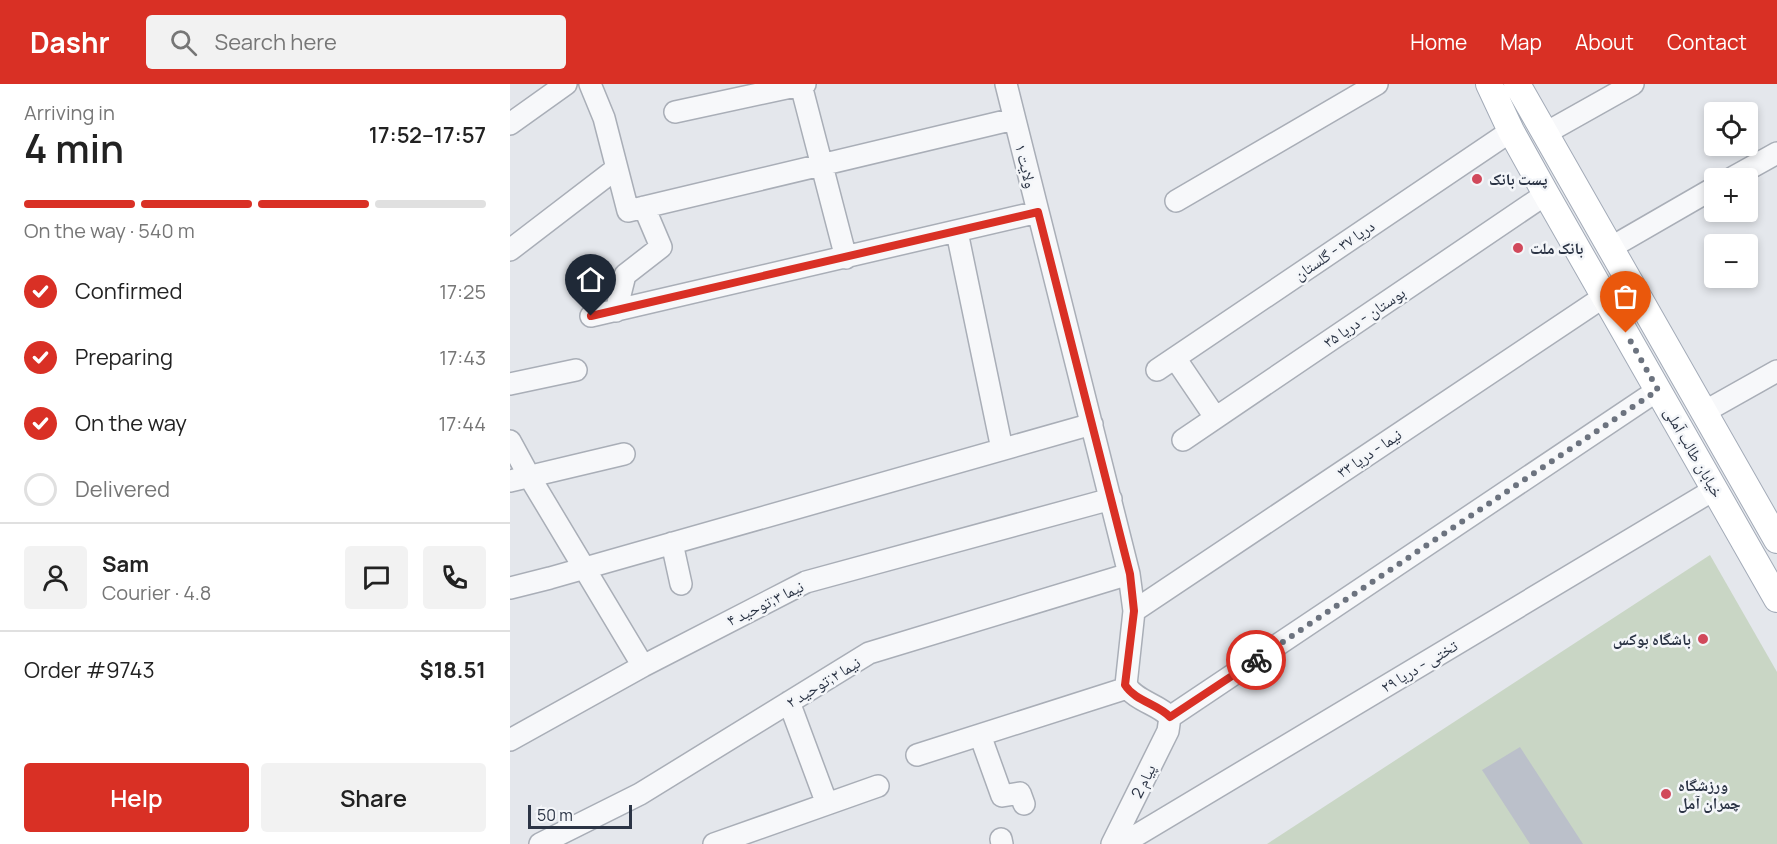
<!DOCTYPE html>
<meta charset="utf-8">
<style>
body{margin:0;font-family:Manrope,"Noto Naskh Arabic",sans-serif;background:#f2f2f2;color:#222;height:100vh;display:flex;flex-direction:column;font-size:22px;white-space:nowrap}
*{box-sizing:border-box;margin:0}
p{font-size:20px;color:#767676}
.icon{flex:none;width:33px;height:33px;fill:none;stroke:currentColor;stroke-width:2;stroke-linecap:round;stroke-linejoin:round}
.map{position:relative;flex:1;overflow:hidden}
.details{display:flex;flex-direction:column;background:#fff;width:510px}
.details>*{flex:none}
.buttons{position:absolute;left:1194px;top:18px;display:grid;gap:12px}
.buttons a{display:grid;place-items:center;width:54px;height:54px;border-radius:6px;background:#fff;box-shadow:0 3px 9px #0003;font-size:30px}
.scale{position:absolute;left:18px;bottom:15px;width:104px;box-sizing:border-box;padding-left:6px;border:3px solid #2b3445;border-top:0;font-size:16px;line-height:21px;white-space:nowrap;color:#2b3445;-webkit-text-stroke:4px #f4f6f9;paint-order:stroke}
.pin{position:absolute;display:grid;place-items:center;width:51px;height:51px;color:#fff;margin:-62px -26px;border-radius:50% 50% 50% 0;rotate:-45deg;box-shadow:0 0 6px #0007}
.pin .icon{rotate:45deg}
.courier{position:absolute;display:grid;place-items:center;width:60px;height:60px;margin:-30px;border:4px solid #d93025;border-radius:50%;background:#fff;color:#222;box-shadow:0 2px 8px #0007}
.headline em{font-style:normal;font-weight:600}
.headline div{display:flex;flex-direction:column-reverse}
.headline{display:flex;align-items:center;justify-content:space-between;height:102px;padding:0 24px}
h1{font-size:39px;font-weight:600;line-height:45px}
.bar{display:grid;grid-template-columns:repeat(4,1fr);gap:9px 6px;align-content:center;height:72px;padding:0 24px}
.bar i{height:8px;border-radius:4px;background:#e0e0e0}
.bar .selected{background:#d93025}
.bar p{grid-column:span 4}
.line{display:flex;align-items:center;gap:15px;padding:0 24px;border-top:2px solid #e0e0e0}
.line div{flex:1}
.round{display:grid;place-items:center;flex:none;width:63px;height:63px;border-radius:6px;background:#f2f2f2}
ol{padding:0 24px;list-style:none}
li{display:flex;align-items:center;gap:18px;height:66px}
li p{margin-inline-start:auto}
li .icon{padding:6px;border-radius:50%;background:#d93025;color:#fff;stroke-width:4}
li:last-child{color:#767676}
li i{width:33px;height:33px;border:3px solid #e0e0e0;border-radius:50%}
.button{display:flex;gap:12px;margin-top:auto;padding:12px 24px}
.button a{flex:1;height:69px;border-radius:6px;background:#d93025;color:#fff;font-size:24px;font-weight:600;line-height:69px;text-align:center}
.button a+a{background:#f2f2f2;color:#222}
header{display:flex;align-items:center;gap:36px;box-sizing:border-box;height:84px;padding:0 30px;background:#d93025;color:#fff}
header strong{font-size:28px}
nav{display:flex;gap:33px;margin-inline-start:auto;font-size:21px}
.search{width:420px;height:54px;background:#f2f2f2;display:flex;align-items:center;gap:15px;box-sizing:border-box;padding:0 21px;border-radius:6px;color:#767676;font-size:22px}
main{display:flex;flex:1;min-height:0}
.map>svg:first-child{display:block}
.green{fill:#c9d6c5}
.building{fill:#bbc0ca}
.lines{fill:none;stroke-linecap:round;stroke-linejoin:round}
.minor-casing{stroke:#a9aeb7;stroke-width:24}
.major-casing{stroke:#a3abb8;stroke-width:28}
.minor{stroke:#f7f8fa;stroke-width:21}
.major{stroke:#fff;stroke-width:26}
.done{stroke:#6c737f;stroke-width:6;stroke-dasharray:0 10.8}
.route{stroke:#d93025;stroke-width:8}
.poi-dot{fill:#d1495b;stroke:#f4f6f9;stroke-width:2}
.labels{text-anchor:middle;stroke-width:5;stroke-linejoin:round;paint-order:stroke}
.street-label{font-size:16px;fill:#2b3445;stroke:#f4f6f9}
.poi-label{font-size:16px;font-weight:bold;fill:#2b3445;stroke:#f4f6f9;text-anchor:start}
</style>
<header>
<strong>Dashr</strong>
<div class="search"><svg class="icon" aria-label="search" viewBox="0 0 24 24"><circle cx="10" cy="10" r="6"/><path d="M15 15l6 6"/></svg>Search here</div>
<nav><a>Home</a><a>Map</a><a>About</a><a>Contact</a></nav>
</header>
<main>
<section class="details">
<div class="headline"><div><h1>4 min</h1><p>Arriving in</p></div><em>17:52–17:57</em></div>
<div class="bar"><i class="selected"></i><i class="selected"></i><i class="selected"></i><i></i><p>On the way · 540 m</p></div>
<ol>
<li><svg class="icon" aria-label="check" viewBox="0 0 24 24"><path d="M5 12l5 5 9-10"/></svg>Confirmed<p>17:25</p></li>
<li><svg class="icon" aria-label="check" viewBox="0 0 24 24"><path d="M5 12l5 5 9-10"/></svg>Preparing<p>17:43</p></li>
<li><svg class="icon" aria-label="check" viewBox="0 0 24 24"><path d="M5 12l5 5 9-10"/></svg>On the way<p>17:44</p></li>
<li><i></i>Delivered</li>
</ol>
<div class="line" style="height:108px"><a class="round"><svg class="icon" aria-label="person" viewBox="0 0 24 24"><circle cx="12" cy="8" r="4"/><path d="M4 21q1-7 8-7t8 7"/></svg></a><div><b>Sam</b><p>Courier · 4.8</p></div><a class="round"><svg class="icon" aria-label="chat" viewBox="0 0 24 24"><path d="M4 5h16v11H9l-5 4z"/></svg></a><a class="round"><svg class="icon" aria-label="phone" viewBox="0 0 24 24"><path d="M5 4h4l2 5-3 2q2 4 5 5l2-3 5 2v4C11 20 4 13 5 4z"/></svg></a></div>
<div class="line" style="height:78px"><div>Order #9743</div><b>$18.51</b></div>
<div class="button"><a>Help</a><a>Share</a></div>
</section>
<div class="map">
<svg width="1267" height="760" viewBox="0 0 1267 760">
<rect width="100%" height="100%" fill="#e4e7ec"/>
<path class="green" d="M1200,471l67,117v172h-510z"/>
<path class="building" d="M1010,663l63,97h-53l-48,-74z"/>
<g class="lines">
<g class="minor-casing">
<path id="minor" d="M80,0l14,34 24,93 386,-92
M496,0l123,490 5,37 -8,74c9,16 32,19 44,32
M291,1l45,173
M165,28l130,-28
M0,40l56,-40
M1034,50l89,-50
M1222,94l45,-25
M666,117l201,-117
M447,148l45,217
M1100,164l104,-60
M0,166l107,-82
M106,227l9,-36 36,-28 -17,-40
M81,232l447,-104
M665,274l40,59
M647,286l354,-239
M0,300l66,-14
M1194,328l73,-41
M673,356l363,-246
M0,357l19,35 114,190
M0,397l114,-27
M162,459l9,41
M0,504l40,-10 542,-154
M624,527l471,-315
M279,618l38,102
M660,633l488,-327
M470,651l22,61 18,-3 4,11
M0,656l133,-74 163,-84 305,-83
M407,671l210,-67
M491,755l1,5
M30,760l100,-50 229,-141 260,-79
M204,760l164,-58
M602,760l56,-113 2,-14
M612,760l593,-355"/>
</g>
<g class="major-casing">
<path id="major" d="M979,0l22,47 35,63 231,405
M1007,0l260,456"/>
</g>
<use href="#minor" class="minor"/>
<use href="#major" class="major"/>
</g>
<g class="lines">
<path class="done" d="M746,576l402,-270 -32,-57"/>
<path class="route" d="M81,232l447,-104 92,362 4,37 -9,74c10,16 33,19 45,32l86,-57"/>
</g>
<g class="poi-dot">
<circle cx="967" cy="95" r="6"/>
<circle cx="1008" cy="164" r="6"/>
<circle cx="1193" cy="555" r="6"/>
<circle cx="1156" cy="710" r="6"/>
</g>
<g class="labels">
<g class="street-label">
<text transform="translate(516 82) rotate(76)" y="6">ولایت ۱</text>
<text transform="translate(824 166) rotate(-34)" y="6">دریا ۳۷ - گلستان</text>
<text transform="translate(854 233) rotate(-34)" y="6">بوستان - دریا ۳۵</text>
<text transform="translate(1184 368) rotate(60)" y="6">خیابان طالب آملی</text>
<text transform="translate(859 369) rotate(-34)" y="6">نیما - دریا ۳۳</text>
<text transform="translate(255 519) rotate(-26)" y="6">نیما ۳;توحید ۴</text>
<text transform="translate(909 582) rotate(-31)" y="6">تختی - دریا ۲۹</text>
<text transform="translate(313 598) rotate(-31)" y="6">نیما ۲;توحید ۲</text>
<text transform="translate(633 697) rotate(-64)" y="6">پیام 2</text>
</g>
<g class="poi-label">
<text x="979" y="101">پست بانک</text>
<text x="1020" y="170">بانک ملت</text>
<text x="1181" y="561" text-anchor="end">باشگاه‌ بوکس</text>
<text x="1168" y="707">ورزشگاه<tspan x="1168" dy="18">چمران آمل</tspan></text>
</g>
</g>
</svg>
<div class="buttons">
<a><svg class="icon" aria-label="locate" viewBox="0 0 24 24"><circle cx="12" cy="12" r="6"/><path d="M12 2v4M12 18v4M2 12h4M18 12h4"/></svg></a>
<a>+</a>
<a>−</a>
</div>
<div class="scale">50 m</div>
<div class="pin" style="left:1116px;top:249px;background:#ea580c"><svg class="icon" aria-label="bag" viewBox="0 0 24 24"><path d="M5 8h14l-1 12H6zM9 8a3 3 0 0 1 6 0"/></svg></div>
<div class="pin" style="left:81px;top:232px;background:#1f2937"><svg class="icon" aria-label="home" viewBox="0 0 24 24"><path d="M3 11l9-7 9 7M6 9v11h12V9"/></svg></div>
<div class="courier" style="left:746px;top:576px"><svg class="icon" aria-label="bike" viewBox="0 0 24 24"><circle cx="6" cy="16" r="4"/><circle cx="18" cy="16" r="4"/><path d="M6 16l4-8h5l3 8M10 8l3 8H6M13 5h3"/></svg></div>
</div>
</main>
